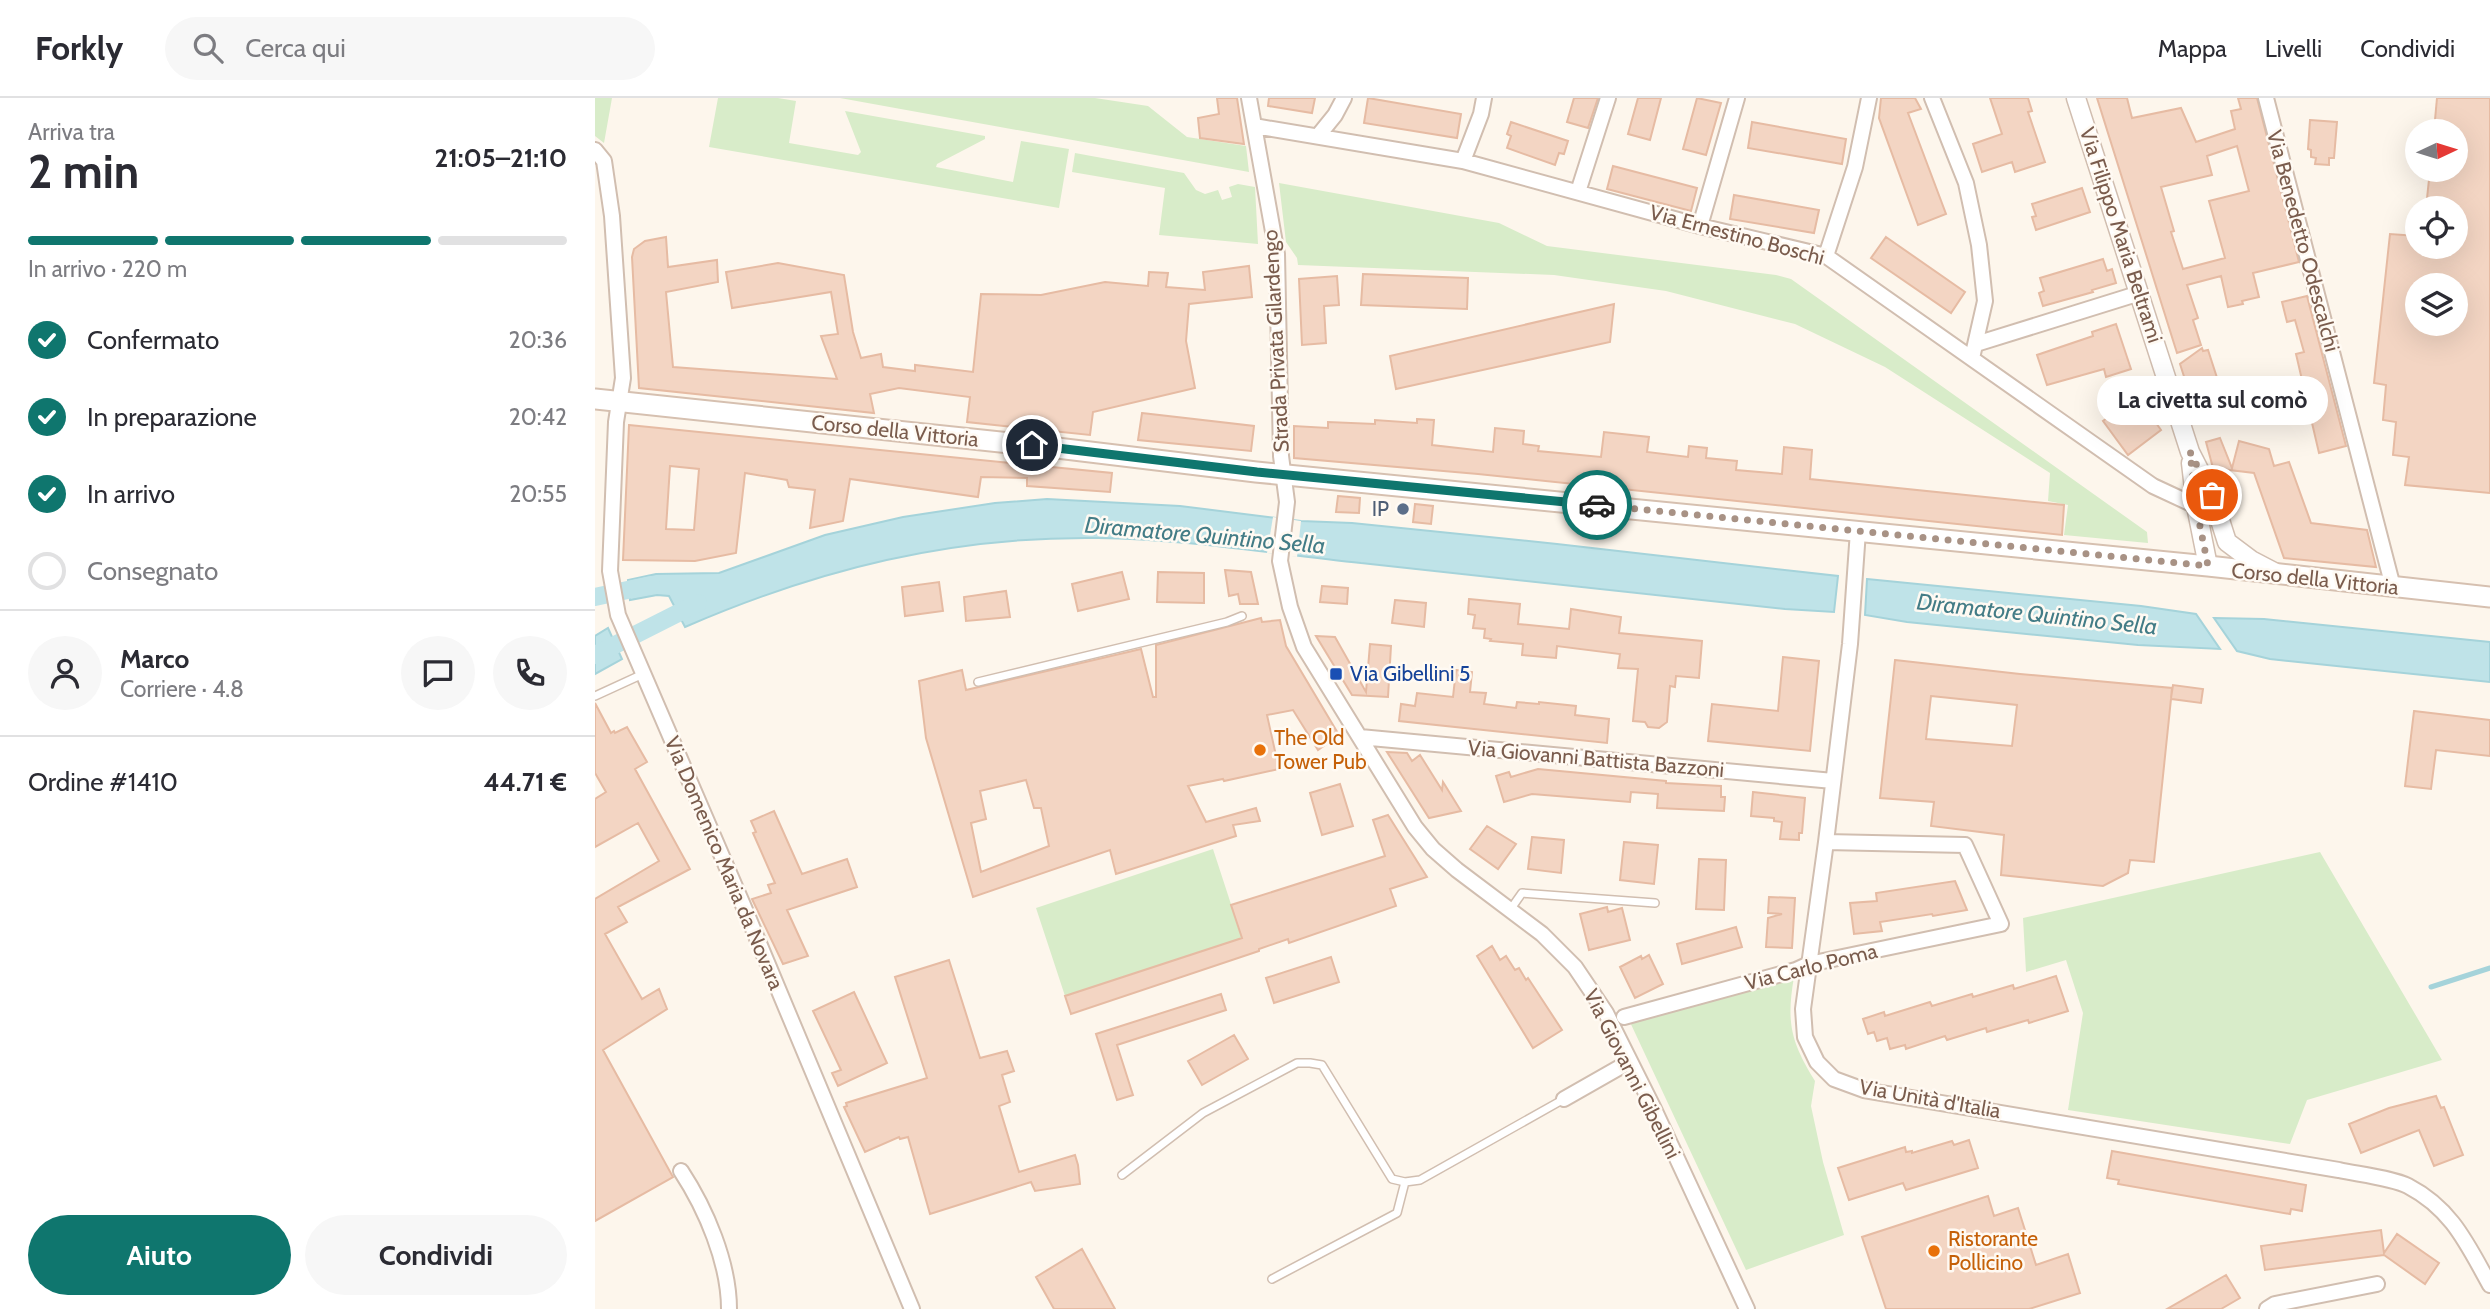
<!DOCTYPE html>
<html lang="it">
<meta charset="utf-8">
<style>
body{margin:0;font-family:Cabin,sans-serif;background:#f7f7f7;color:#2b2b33;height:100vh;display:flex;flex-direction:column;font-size:26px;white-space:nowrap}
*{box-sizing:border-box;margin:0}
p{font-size:23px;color:#7c7c81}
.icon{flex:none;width:38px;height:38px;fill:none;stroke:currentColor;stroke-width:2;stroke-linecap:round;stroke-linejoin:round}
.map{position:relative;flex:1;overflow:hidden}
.panel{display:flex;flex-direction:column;background:#fff;width:595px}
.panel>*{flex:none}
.needle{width:46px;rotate:86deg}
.fabs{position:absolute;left:1810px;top:21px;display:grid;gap:14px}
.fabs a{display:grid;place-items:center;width:63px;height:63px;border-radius:50%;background:#fff;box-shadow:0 7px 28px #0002;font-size:35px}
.pin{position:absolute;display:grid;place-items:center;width:60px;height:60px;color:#fff;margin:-30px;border:4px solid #fff;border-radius:50%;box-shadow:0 2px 7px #0007}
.courier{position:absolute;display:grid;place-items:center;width:70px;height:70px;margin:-35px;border:5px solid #0f766e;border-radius:50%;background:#fff;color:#222;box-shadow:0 2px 9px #0007}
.bubble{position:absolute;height:49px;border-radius:24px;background:#fff;box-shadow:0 7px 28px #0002;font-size:23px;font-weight:700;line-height:49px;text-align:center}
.summary em{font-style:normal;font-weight:700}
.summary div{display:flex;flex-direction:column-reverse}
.summary{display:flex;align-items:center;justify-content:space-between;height:119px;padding:0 28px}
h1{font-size:46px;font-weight:700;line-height:52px}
.bar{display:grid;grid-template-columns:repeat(4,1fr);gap:10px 7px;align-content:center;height:84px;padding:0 28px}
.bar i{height:9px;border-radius:5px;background:#e1e1e2}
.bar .active{background:#0f766e}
.bar p{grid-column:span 4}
.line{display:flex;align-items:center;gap:18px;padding:0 28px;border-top:2px solid #e1e1e2}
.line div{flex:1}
.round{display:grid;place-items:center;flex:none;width:74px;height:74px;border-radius:37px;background:#f7f7f7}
ol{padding:0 28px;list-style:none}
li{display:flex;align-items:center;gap:21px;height:77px}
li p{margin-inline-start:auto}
li .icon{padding:7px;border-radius:50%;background:#0f766e;color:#fff;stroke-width:4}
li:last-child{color:#7c7c81}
li i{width:38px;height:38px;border:4px solid #e1e1e2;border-radius:50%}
.primary-button{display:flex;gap:14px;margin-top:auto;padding:14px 28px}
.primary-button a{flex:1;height:80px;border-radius:42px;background:#0f766e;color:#fff;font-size:28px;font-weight:700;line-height:80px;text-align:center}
.primary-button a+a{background:#f7f7f7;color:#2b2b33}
header{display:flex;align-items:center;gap:42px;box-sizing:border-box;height:98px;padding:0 35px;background:#fff;border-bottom:2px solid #e1e1e2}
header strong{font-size:33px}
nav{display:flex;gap:38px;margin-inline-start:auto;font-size:24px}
.search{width:490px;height:63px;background:#f7f7f7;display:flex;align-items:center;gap:18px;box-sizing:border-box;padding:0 24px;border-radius:38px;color:#7c7c81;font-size:26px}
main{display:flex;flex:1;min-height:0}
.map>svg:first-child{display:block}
.green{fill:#d8ecc9}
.water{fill:#bfe3e8;stroke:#a5d3da;stroke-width:2}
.pier{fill:#fdf6ec}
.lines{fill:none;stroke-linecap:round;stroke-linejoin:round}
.stream{stroke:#a5d3da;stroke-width:5}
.canal{stroke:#bfe3e8;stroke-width:18}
.building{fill:#f3d5c3;stroke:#e6bba3;stroke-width:2;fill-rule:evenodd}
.service-casing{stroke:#d1beb0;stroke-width:10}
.minor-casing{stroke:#d1beb0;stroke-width:18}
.tertiary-casing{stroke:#d1beb0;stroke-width:21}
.secondary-casing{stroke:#d6c0b0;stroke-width:23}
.service{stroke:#fff;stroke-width:7}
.minor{stroke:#fff;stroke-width:14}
.tertiary{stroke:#fff;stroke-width:18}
.secondary{stroke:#fff;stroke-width:19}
.done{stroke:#a89285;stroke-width:7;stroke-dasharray:0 12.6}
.route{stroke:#0f766e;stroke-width:9}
.service-dot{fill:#5c6f8a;stroke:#fffaf3;stroke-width:2.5}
.transit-dot{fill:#1a4fb4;stroke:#fffaf3;stroke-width:2.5}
.food-dot{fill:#e8710a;stroke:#fffaf3;stroke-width:2.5}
.labels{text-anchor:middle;stroke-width:5;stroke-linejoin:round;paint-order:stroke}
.street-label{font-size:21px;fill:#7a5c4d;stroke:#fffaf3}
.service-label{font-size:21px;fill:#4e5e75;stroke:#fffaf3;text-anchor:end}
.transit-label{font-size:21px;fill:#164399;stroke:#fffaf3;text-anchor:start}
.food-label{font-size:21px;fill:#c56008;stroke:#fffaf3;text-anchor:start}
.water-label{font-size:23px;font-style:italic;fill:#437c86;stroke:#fffaf3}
</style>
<header>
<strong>Forkly</strong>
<div class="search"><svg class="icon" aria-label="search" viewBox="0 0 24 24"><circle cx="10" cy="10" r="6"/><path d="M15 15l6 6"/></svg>Cerca qui</div>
<nav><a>Mappa</a><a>Livelli</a><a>Condividi</a></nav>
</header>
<main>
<section class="panel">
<div class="summary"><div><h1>2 min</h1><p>Arriva tra</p></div><em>21:05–21:10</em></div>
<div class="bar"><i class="active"></i><i class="active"></i><i class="active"></i><i></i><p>In arrivo · 220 m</p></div>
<ol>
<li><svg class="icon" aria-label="check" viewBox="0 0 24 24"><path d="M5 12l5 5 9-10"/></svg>Confermato<p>20:36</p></li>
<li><svg class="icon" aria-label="check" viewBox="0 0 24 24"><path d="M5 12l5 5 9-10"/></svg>In preparazione<p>20:42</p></li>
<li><svg class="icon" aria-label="check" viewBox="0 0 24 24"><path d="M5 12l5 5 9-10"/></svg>In arrivo<p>20:55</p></li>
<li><i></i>Consegnato</li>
</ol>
<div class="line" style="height:126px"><a class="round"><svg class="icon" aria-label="person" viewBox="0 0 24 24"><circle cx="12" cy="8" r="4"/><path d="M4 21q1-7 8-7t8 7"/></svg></a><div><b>Marco</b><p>Corriere · 4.8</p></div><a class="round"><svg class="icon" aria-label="chat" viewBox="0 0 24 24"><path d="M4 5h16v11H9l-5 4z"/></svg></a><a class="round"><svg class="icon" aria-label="phone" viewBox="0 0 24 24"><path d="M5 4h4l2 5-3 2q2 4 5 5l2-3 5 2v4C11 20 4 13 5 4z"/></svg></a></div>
<div class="line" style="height:91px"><div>Ordine #1410</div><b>44.71 €</b></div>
<div class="primary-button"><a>Aiuto</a><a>Condividi</a></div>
</section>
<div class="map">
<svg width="1895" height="1211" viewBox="0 0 1895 1211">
<rect width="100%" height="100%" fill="#fdf6ec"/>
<path class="green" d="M0,0h17l-8,45 -9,-7z
M123,0h60l18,3 -7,42 69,12 3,-3 -16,-41 140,25v3l-48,25 -1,3 77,15 8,-41 48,8 -10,59 -350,-61z
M245,0h255l53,8 39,31 59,9 3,26z
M480,55l109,20 12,17 9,4 13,-4 4,10 10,-3 -3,-10 9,-3 17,3 3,57 -99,-9 6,-47 -93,-16z
M684,85l220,40 48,23 229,29 15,4 356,253 1,11 -84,-8 4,-30 -20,-4 2,-28 -165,-106 -90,-43 -129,-33 -112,-16 -256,-10 -1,-7 -11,-16z
M618,751l29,89 -177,58 -29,-88z
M1725,754l122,208 -135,40 -17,44 -222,-34 15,-97 -17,-53 -40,12 -3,-54z
M1199,879c-8,46 -3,65 21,104l-4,25 12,56 21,73 -98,35 -117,-250z"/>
<path class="water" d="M452,401l133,7 121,15 51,2 205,21 281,32 -4,36 -49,-3c-142,-16 -283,-31 -424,-46 -88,-9 -175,-24 -263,-25 -147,-2 -279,31 -413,89l-16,-31 -12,-1 -27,5 -2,-20 28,-6 63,-1 106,-38 78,-18 92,-14z
M1272,481l274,27 55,8 24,35 -82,-4 -231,-23 -42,-7z
M1619,520l50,1 226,23v40l-220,-23 -33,-8z
M13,530l14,31 -27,15v-38z"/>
<path class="pier" d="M678,419l28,4 -4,36 -30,-4z"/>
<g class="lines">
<path class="stream" d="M1836,889l59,-19"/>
<path class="canal" d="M0,499l56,-12
M0,557l103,-52"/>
</g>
<path class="building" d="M622,0h20l7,46 -44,-6 -2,-20 21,-4z
M674,0h46l-3,15 -44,-7z
M773,0l93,16 -4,24 -93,-15z
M979,0h24l-10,30 -21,-6z
M1043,0h23l-11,42 -22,-6z
M1102,0l24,5 -15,52 -23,-6z
M1286,0h34l6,11 -13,4 38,101 -28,11 -39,-107z
M1395,0h38l4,13 -4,1 17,50 -30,10 -3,-10 -30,10 -9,-28 29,-10z
M1502,0h30l5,20 49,-10 15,34 39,-13 -4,-18 10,-2 -3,-11h19l42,164 -46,11 6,24 -17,4 1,3 -15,3 -7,-31 -34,9 11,33 -5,2 8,25 -24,8zM1642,48l12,45 -40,10 16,57 -42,11 -12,-37 3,-1 -13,-44 51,-12 -5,-19z
M1842,0h53v395l-85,-8 4,-28 -16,-2 3,-33 -13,-2 3,-35 -12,-2 16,-149 27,2v11h38v-39h-29l4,-38h25v-39h-21zM1822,187h38v39h-38z
M1715,22l27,2 -3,36h-5v7l-14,-1 1,-6 -5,-1v-7l-3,-1z
M916,24l57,19 -4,13 -5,-1 -4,12 -48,-17 4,-12 -4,-2z
M1157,24l94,17 -4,25 -94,-16z
M1018,68l84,22 -6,23 -84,-22z
M1487,90l8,24 -54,18 -4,-13 4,-1 -4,-12z
M1139,97l85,15 -5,23 -84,-14z
M71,139l2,30 49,-7 1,22 -52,10 7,75 164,12 -16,-43 17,-2 -7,-42 -99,16 -6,-36 52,-9 66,12 9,57 8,26 20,-4 2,13 32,4v-6l58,7 8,-78 60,1 64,-13 43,4 1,-14 19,1 -2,14 39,3 -2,-18 46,-6 3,31 -63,7 -3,37 9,47 -102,24 -3,23 -123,-13 3,-25 -71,-9 -29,6 4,19 -235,-25 -7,-131 2,-8 11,-8z
M1291,139l79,55 -14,21 -80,-55z
M1508,161l4,12 5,-2 4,14 -24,7 1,2 -50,14 -4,-13 5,-2 -4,-13z
M768,176l105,4 -1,31 -106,-4z
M742,178l2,29 -15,1 2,37 -24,2 -3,-66z
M1712,198l39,150 -27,7 -23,-99 8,-2 -9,-32 -8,2 -5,-20z
M1019,206l-4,38 -214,47 -6,-33z
M1521,226l15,45 -25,8 -2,-8 -57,16 -10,-30 56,-19 -1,-4z
M1607,250l1,3 5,-1 13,40 37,-11 5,15 -67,20 -16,-50z
M1542,298l24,34 -33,25 -25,-34z
M547,315l112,13 -3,25 -113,-11z
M822,321l17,1 -2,25 61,7 2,-24 29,3 -1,13 16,2 -1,5 63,6 3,-25 45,5 -2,15 41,5 1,-11 18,2 -1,10 31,3 -1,9 46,4 2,-27 28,3 -2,29 254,26 -2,30 -584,-61 -184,-16v-32l34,2v-6l47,2v-4l42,3z
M34,327l483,48 -2,19 -83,-6v-8l-46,-1 -3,20 -128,-18 -7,42 -33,7 5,-38 -26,-3 -2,-7 -42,-7 -9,80 -41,8 -72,-1zM75,368l29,3 -5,61 -28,-1z
M1625,340l12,30 7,-27 30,8 5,17 15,-4 22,61 56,7 9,37 -92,-9 -30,-85 -41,-5 -7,-26z
M743,398l22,2 -1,15 -23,-1z
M820,406l18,2 -2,18 -18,-2z
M630,472l26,2 7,32h-18l-2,-10 -9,2z
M527,474l7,27 -51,12 -6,-27z
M563,474l46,1v30l-47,-1z
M344,484l4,29 -38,5 -3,-29z
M727,488l26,2 -1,16 -27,-2z
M411,493l4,26 -44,4 -2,-24z
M874,501l51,5 -2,20 51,5 2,-20 50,8 -2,16 83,8 -3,37 -23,-2 -1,11 -5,-1 -3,36 -8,6 -11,-1 -3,-5 -12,-1 5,-52 -20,-1 2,-14 -63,-8 -1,12 -34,-3 1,-11 -33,-3 1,-2 -7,-1 1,-9 -12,-1 2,-13 -7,-1z
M800,502l31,3 -2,24 -32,-4z
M666,520l1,4 18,-2 6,26 53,89 -21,15 -25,-40 -26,5 12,54 -55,12 -1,-2 -35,7 18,36 50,-14 4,13 -27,4 3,11 -120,38 -6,-24 -137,47 -47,-159 -7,-57 43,-11 4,20 175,-41 12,48h3v-52zM431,682l8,28h7l8,38 -68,26 -10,-49 15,-4 -6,-28z
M721,538l19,1 31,55 4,-48 21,2 -3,51 -36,-2z
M1188,559l36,4 -9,90 -102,-10 4,-37 66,7z
M1300,562l125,14 152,14 -1,10 2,-13 30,4 -2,14 -30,-4 -17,163 -24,-2 -2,13 -25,13 -102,-11 3,-40 -73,-9 3,-24 -54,-4zM1336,598l86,9 -5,41 -86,-7z
M861,572l16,2 -2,20 16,1 -2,11 32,4 1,-6 22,2v-2l37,4 -1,9 34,4 -2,24 -208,-22 2,-17 14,2 2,-13 36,4z
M0,605l16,30 3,-2 1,2 12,-6 20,35 -12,7 55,100 -72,38 9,15 -22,12 37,65 17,-10 8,20 -64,41 70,127 -78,44v-322l64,-38 -21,-38 -43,24v-48l11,-7 -11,-19z
M1819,613l76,9v36l-54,-6 -5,39 -26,-3z
M792,654l20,1 5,8 8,-6 22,35 1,-8 18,29 -32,7z
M943,671l128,12v2l55,3v11h4l-1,14 -67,-3 1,-14 -27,-2 -1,10 -98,-8 -28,8 -8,-26 13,-4 2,5z
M745,686l13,42 -31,9 -12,-42z
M1158,694l52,6 -3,35h-3v7l-19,-1 2,-17 -8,-1v-3l-23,-2z
M179,713l28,63 45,-15 10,28 -70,23 21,46 -25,8 -31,-65 19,-6 -3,-8 7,-2 -22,-50 3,-1 -5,-11z
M793,717l39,62 -37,12 6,17 -107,37 -1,-4 -29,10v2l-188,63 -6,-18 177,-58 -11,-33 154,-49 -12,-36z
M892,728l29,18 -18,25 -28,-20z
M937,739l32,3 -3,33 -33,-4z
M1029,744l34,3 -4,39 -34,-4z
M1104,761l27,1 -2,50 -28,-1z
M1360,783l12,29 -34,6 -1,-2 -52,8 2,9 -28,3 -4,-31 27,-2 -1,-8z
M1174,799l26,1 -3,50 -26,-1 2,-29 14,-4 -14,-1z
M1012,809l1,5 14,-4 8,32 -41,10 -9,-36z
M1141,829l6,20 -60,17 -5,-20z
M897,848l8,14 6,-4 9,14 4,-2 7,12 2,-2 34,52 -29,18 -56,-92z
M1054,857l14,29 -28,14 -15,-31 21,-11 1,3z
M736,859l8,25 -65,21 -8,-25z
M354,862l31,98 27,-7 7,20 -12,4 8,27 -11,4 20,66 56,-17 3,10 2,19 -45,7 -4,-9 -101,32 -22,-77 -8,2 -1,-2 -34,15 -21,-45 3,-1 -1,-3 81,-25 -32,-101z
M1461,878l12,35 -39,12 -1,-3 -41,12 -1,-4 -39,12 -2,-4 -39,13 -1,-4 -15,4 -3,-11 -10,3 -3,-9 -6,2 -5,-15 21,-7 1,4 45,-14 2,4 40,-12 1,3 40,-12 1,4z
M259,894l33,71 -49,23 -6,-13 9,-3 -28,-59z
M626,896l5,16 -109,35 16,50 -16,5 -21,-66z
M639,937l14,24 -46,26 -14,-24z
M1841,998l5,12 3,-1 19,48 -29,11 -15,-36 -58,23 -12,-29 40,-16z
M1374,1042l9,28 -72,22 -3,-7 -54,17 -11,-32 67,-21 1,5 6,-1v2l40,-12 2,4z
M1517,1053l194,34 -4,26 -11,-2 -1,5 -172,-30 1,-4 -12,-2z
M1393,1098l6,20 24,-8 18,57 32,-11 12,39 -51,16h-143l-24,-72z
M1786,1132l3,23 13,-19 42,29 -14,21 -41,-29 -119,15 -4,-24z
M487,1151l33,60h-61l-18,-32z
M1631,1177l14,23 -19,11h-54z"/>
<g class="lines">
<g class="service-casing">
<path id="service" d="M383,584l249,-60 15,-6
M0,598l48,-22
M915,812l12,-17 133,10
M527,1077l81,-62 94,-50h13l12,2 70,114 13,3 15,-2 144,-81
M677,1181l125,-66 8,-31"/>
</g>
<g class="minor-casing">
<path id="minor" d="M654,0l28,156 4,202 6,46 -7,59 10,46 14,40 111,180 18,22 24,21 85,64 33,33 31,46 48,96 93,200
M1337,0l34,85 13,62 6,56 -13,57
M1671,0l127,489
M659,28l209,35 237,65 126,30 327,230 43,20
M723,38l17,-21 9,-17
M0,52l9,11 8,55 11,162 -7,44 -6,149 8,44 125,290 169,404
M868,63l18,-47 3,-16
M983,94l30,-94
M1105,128l37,-128
M1231,158l29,-89 14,-69
M1381,246l164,-51
M1263,433l-8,113 -24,198 -23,167 2,28 12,25 17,17 30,11 475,80c18,4 54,8 69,16 44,23 59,58 82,99
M765,639l473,44
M1029,919l172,-47 13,-6 192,-40 -36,-79 -139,-3
M969,1001l65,-37
M86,1073c25,38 48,92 48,138
M1672,1211l8,-5 102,-20"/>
</g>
<g class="tertiary-casing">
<path id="tertiary" d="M1481,0l114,354 22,43 15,47 24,18 23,12
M1596,365l5,43 12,60"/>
</g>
<g class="secondary-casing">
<path id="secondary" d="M0,301l462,49 199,24 952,94 282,31"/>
</g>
<use href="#service" class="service"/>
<use href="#minor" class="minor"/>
<use href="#tertiary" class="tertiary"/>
<use href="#secondary" class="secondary"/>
</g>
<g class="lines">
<path class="done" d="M1002,407l611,61 -12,-60 -6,-54 22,43"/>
<path class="route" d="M437,347l225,27 340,33"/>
</g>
<circle class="service-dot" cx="808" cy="411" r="7"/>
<rect class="transit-dot" x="734" y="569" width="14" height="14" rx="3.5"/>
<g class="food-dot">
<circle cx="665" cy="652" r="7"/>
<circle cx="1339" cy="1153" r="7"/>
</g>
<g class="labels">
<g class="street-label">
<text transform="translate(1142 137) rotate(15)" y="7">Via Ernestino Boschi</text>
<text transform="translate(1526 137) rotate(72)" y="7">Via Filippo Maria Beltrami</text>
<text transform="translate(1708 143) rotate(75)" y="7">Via Benedetto Odescalchi</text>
<text transform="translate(681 243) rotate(-93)" y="7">Strada Privata Gilardengo</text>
<text transform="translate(300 333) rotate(6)" y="7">Corso della Vittoria</text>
<text transform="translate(1720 481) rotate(6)" y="7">Corso della Vittoria</text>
<text transform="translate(1001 661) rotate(5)" y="7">Via Giovanni Battista Bazzoni</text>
<text transform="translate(129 765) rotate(67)" y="7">Via Domenico Maria da Novara</text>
<text transform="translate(1216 869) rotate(-14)" y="7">Via Carlo Poma</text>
<text transform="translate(1037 976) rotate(63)" y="7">Via Giovanni Gibellini</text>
<text transform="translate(1335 1001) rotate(10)" y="7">Via Unità d'Italia</text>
</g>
<g class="service-label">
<text x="794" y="418">IP</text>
</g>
<g class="transit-label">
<text x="755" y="583">Via Gibellini 5</text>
</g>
<g class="food-label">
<text x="679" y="647">The Old<tspan x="679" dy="24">Tower Pub</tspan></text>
<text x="1353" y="1148">Ristorante<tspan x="1353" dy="24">Pollicino</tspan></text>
</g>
<g class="water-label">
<text transform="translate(610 437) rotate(5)" y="8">Diramatore Quintino Sella</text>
<text transform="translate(1442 516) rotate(6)" y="8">Diramatore Quintino Sella</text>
</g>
</g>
</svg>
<div class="fabs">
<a><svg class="needle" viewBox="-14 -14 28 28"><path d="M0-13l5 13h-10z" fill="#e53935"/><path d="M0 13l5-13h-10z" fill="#7c7c81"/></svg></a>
<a><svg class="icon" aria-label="locate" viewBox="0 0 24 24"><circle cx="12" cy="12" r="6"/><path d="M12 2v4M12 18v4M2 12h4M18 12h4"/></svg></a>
<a><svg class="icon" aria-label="layers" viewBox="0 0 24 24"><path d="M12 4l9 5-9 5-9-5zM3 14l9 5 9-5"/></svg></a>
</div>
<div class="pin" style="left:1617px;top:397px;background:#ea580c"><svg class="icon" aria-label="bag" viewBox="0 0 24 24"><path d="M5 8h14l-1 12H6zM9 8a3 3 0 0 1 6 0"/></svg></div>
<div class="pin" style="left:437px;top:347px;background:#1f2937"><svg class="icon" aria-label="home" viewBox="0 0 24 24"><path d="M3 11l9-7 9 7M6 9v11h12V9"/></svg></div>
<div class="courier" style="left:1002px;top:407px"><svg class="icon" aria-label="car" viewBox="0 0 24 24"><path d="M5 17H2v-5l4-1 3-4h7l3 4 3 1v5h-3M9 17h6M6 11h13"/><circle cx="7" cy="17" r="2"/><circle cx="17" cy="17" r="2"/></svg></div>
<div class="bubble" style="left:1502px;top:278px;width:231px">La civetta sul comò</div>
</div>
</main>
